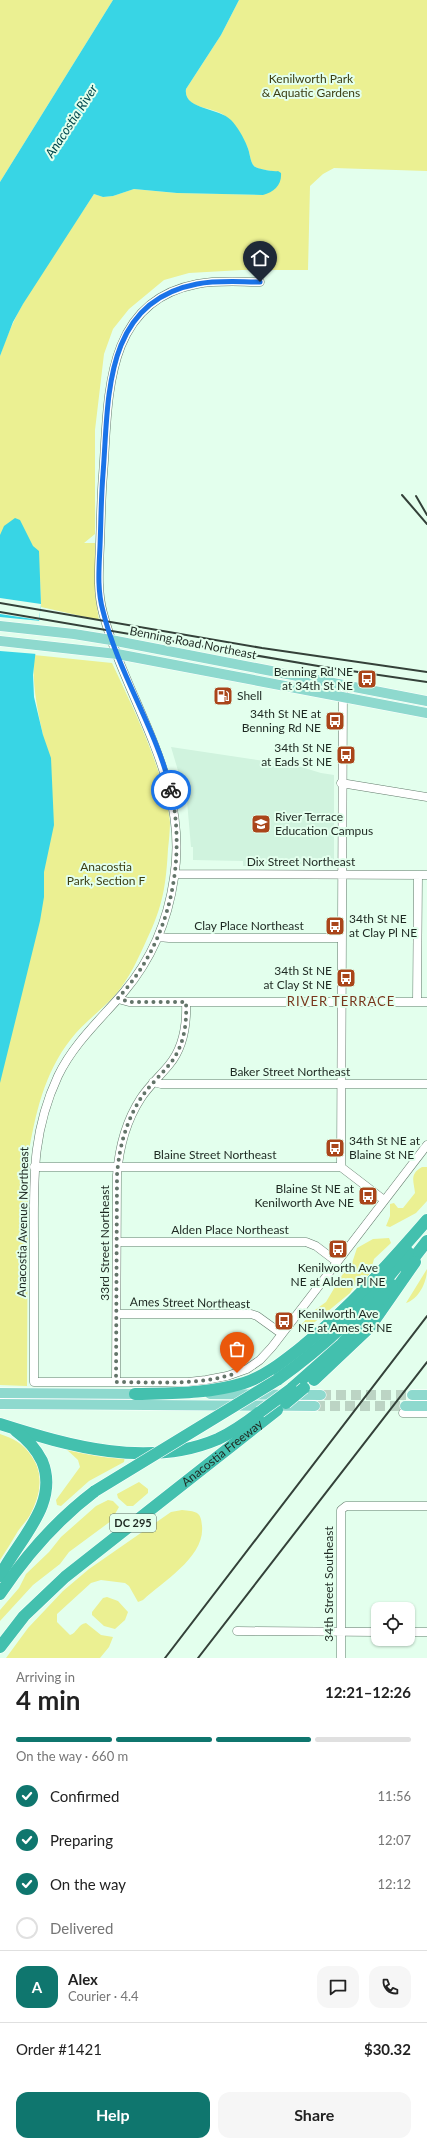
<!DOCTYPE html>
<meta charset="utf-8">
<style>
body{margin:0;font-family:Lato,sans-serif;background:#f6f6f6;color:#222;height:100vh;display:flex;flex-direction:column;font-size:15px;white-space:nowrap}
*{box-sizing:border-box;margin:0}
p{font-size:13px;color:#767676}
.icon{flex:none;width:22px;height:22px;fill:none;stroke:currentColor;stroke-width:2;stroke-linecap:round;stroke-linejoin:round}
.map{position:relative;height:1658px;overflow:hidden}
.drawer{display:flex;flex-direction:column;background:#fff;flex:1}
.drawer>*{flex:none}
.fabs{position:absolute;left:371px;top:1602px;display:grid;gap:8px}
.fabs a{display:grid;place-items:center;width:44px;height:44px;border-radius:8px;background:#fff;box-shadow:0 1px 3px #0004;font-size:20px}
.pin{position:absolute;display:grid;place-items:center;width:34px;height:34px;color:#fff;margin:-41px -17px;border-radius:50% 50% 50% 0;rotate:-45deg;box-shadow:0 0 4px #0007}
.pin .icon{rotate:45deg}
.courier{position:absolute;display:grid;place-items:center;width:40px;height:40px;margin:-20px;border:3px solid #1a73e8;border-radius:50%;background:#fff;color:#222;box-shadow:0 1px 5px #0007}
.overview em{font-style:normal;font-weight:700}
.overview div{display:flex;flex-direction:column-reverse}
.overview{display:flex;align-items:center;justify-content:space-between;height:68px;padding:0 16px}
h1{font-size:26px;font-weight:700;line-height:30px}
.bar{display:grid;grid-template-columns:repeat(4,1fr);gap:6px 4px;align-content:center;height:48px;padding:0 16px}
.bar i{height:5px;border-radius:3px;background:#e0e0e0}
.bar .on{background:#0f766e}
.bar p{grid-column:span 4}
.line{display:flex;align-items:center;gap:10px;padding:0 16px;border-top:1px solid #e0e0e0}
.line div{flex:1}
.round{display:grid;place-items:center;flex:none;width:42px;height:42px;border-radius:12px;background:#f6f6f6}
ol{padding:0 16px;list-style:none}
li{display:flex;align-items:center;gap:12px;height:44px}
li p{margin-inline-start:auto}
li .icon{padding:4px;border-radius:50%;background:#0f766e;color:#fff;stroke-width:4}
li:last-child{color:#767676}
li i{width:22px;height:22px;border:2px solid #e0e0e0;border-radius:50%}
.action{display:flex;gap:8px;margin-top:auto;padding:8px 16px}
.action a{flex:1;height:46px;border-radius:12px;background:#0f766e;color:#fff;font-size:16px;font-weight:700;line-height:46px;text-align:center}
.action a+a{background:#f6f6f6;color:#222}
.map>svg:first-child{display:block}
.built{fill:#d0f3de}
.green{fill:#ebf092}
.water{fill:#38d5e5}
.pier{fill:#e3ffed}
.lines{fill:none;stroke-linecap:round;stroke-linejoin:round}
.major-tunnel{stroke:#bcd4c4;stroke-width:10;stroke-dasharray:10 5;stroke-linecap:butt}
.minor-casing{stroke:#637b6c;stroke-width:9}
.major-casing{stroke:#fff;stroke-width:11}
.highway-casing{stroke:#fff;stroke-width:13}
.minor{stroke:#fff;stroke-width:8}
.major{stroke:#8ed9ce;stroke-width:10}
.highway{stroke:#43c0ae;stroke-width:12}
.rail{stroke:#344139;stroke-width:2}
.highway-bridge-casing{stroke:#fff;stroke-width:13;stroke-linecap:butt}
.highway-bridge{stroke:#43c0ae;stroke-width:12}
.done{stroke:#637469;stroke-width:4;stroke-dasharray:0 7.2}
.route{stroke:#1a73e8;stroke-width:5}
.labels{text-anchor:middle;stroke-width:4;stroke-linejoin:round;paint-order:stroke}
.shield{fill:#e3ffed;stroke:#59695f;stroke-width:1}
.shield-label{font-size:11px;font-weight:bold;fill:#1e2922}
.park-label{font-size:12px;fill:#3c3e13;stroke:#e3ffed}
.street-label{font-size:12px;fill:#1e2922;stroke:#e3ffed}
.poi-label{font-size:12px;fill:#1e2922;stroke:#e3ffed;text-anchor:end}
.water-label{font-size:13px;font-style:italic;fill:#00484e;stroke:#e3ffed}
.neighbourhood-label{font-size:13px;letter-spacing:1px;fill:#78361c;stroke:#e3ffed}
</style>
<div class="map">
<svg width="427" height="1658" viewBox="0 0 427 1658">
<rect width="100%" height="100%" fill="#e3ffed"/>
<path class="built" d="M171,747l127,19 23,7 13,2v90l-91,1v-5l-50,-1v-13h-2l-4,-46z"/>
<path class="green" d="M0,0h113l-113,182z
M239,0h188v171l-93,-3 -11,6 -13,12 -2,84h-66l-53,3 -25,7 -35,29 -16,20 -9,25 -9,76v104l-11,9h11v51l4,26 -58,-13 -1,-30 -40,-38v-183c18,-58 62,-112 94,-162l9,3 10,-1 21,-7 42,4 87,2 12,-23c-5,-2 -17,-2 -21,-6 -4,-4 -4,-14 -7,-20 -5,-10 -13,-22 -22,-30 -11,-10 -42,-6 -39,-27l35,-54z
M34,655l78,8c22,47 52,107 58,159 0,8 -1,18 -2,27 -2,36 -5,57 -21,90 -8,18 -18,40 -31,55 -14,16 -32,28 -45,45 -27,34 -36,76 -43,118l-1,229 -27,-1v-610l43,-40c-6,-27 -11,-52 -9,-80z
M422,1167h5v34l-11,12 -26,14 -4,-1 4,-10v-12l4,-1 4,5h5l12,-15c-1,-11 -6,-19 7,-26z
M373,1239l16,-1 2,5 -17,16 -5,17 -8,-1 -11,18 -40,33 -11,7 -1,-5 17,-18 11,-8 16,-27 9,-9 6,-18z
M427,1269c0,13 -8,30 -21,34z
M0,1434c38,12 49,42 32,77 -3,8 -10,14 -14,20 -6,10 -12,20 -18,29z
M65,1448l18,5 42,3 -1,6 -35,19 -28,25 -4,-1 -1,-5 24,-33 -2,-7z
M139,1482l9,7v4l-15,13h-6l-9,-8 -1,-4z
M108,1500l5,1 6,6 -8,14 -42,31 -9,12 -27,21 -33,36v-11l19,-22 7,-14 23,-22 12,-15 35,-31z
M182,1510c13,2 19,0 20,16 3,31 -39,55 -59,74l-5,2 -9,-16 -4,-3 -24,-3 -10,3 -34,31v8l13,13c7,-2 8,-11 16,-12l15,12 12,2 -4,10 -9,11h-94l22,-30 35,-37 26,-22 82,-57z
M107,1597l11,4 10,11 -3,8 -10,9 -11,-3 -12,-11v-3l11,-14z"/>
<path class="water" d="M113,0h126l-18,35 -35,54c-3,21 33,18 45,31 6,6 13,18 16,26 3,6 3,16 7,20 3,3 20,6 24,5l3,2c1,12 -7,19 -18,22l-86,-2 -43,-4 -21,7 -10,1 -9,-3 -71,110 -10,18 -13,34v-174z
M15,518l5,2 13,26 6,5 2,53 -8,71 1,22 9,38 8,23 3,67 -10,47v25l-4,24 -40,162v-548l4,-9z"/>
<path class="pier" d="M0,598l41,6 -2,16 -39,-6z
M0,617l41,4 -4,33 -37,-3z"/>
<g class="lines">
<path class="major-tunnel" d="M321,1395h91
M315,1406h90"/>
<g class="minor-casing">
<path id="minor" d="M260,282c-21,0 -42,-2 -63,2 -95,18 -88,117 -94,191 -2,23 -2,46 -3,69 -1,24 -3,47 3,69 24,90 87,168 71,265 -6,42 -23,82 -50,114 -24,28 -50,51 -66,84 -27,58 -24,105 -24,167 0,46 0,93 0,139h154l18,-2 21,-4 20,-7 13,-9 12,-13 155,-202
M341,783l86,14
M175,874l252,1
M158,937l11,1h172
M118,999l11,3h298
M417,1002l1,-127
M153,1082l8,2h266
M34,1167h307l43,33
M341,1167l2,-482
M117,1242h189l10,4 21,16
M117,1314h134l6,2 25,18
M116,1382l1,-207c2,-27 9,-54 24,-77 8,-12 19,-22 28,-33 15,-18 18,-40 17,-63
M403,1413h24
M237,1631l141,1
M408,1632h19
M341,1658v-148l5,-4h81"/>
</g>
<g class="major-casing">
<path id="major" d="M0,626l74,8 37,6 316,61
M0,641l117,13 310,59
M0,1393l142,1
M210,1394l111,1
M412,1395h15
M0,1404l315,2
M405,1406h22"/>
</g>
<g class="highway-casing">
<g id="highway">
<path d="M406,1268l21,-27"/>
<path d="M277,1380c51,-36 94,-78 131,-128"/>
<path d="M314,1380l55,-52 46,-66"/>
<path d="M291,1389l51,-45 50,-59"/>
<path d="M135,1394c37,-1 73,0 109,-11 22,-7 41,-23 59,-37 46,-38 85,-81 124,-126"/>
<path d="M0,1424c69,22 148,45 218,15 15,-7 29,-17 42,-27"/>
<path d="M0,1576c18,-36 60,-72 42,-115 -6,-12 -15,-22 -26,-30"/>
<path d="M0,1594c26,-39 58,-75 95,-103"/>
<path id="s1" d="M0,1647l24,-31 41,-39 212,-167"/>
</g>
</g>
<use href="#minor" class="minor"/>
<use href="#major" class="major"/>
<use href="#highway" class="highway"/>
<path class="rail" d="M402,495l25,29
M416,496l11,19
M0,603l262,45 165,24
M0,612l324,55 103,15
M165,1658l262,-342
M198,1658l229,-296"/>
<g class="highway-bridge-casing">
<path id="highway-bridge" d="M286,1403l18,-15
M260,1412l31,-23
M95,1491l182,-111"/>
</g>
<use href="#highway-bridge" class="highway-bridge"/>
</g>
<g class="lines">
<path class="done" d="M171,790c16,73 -2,154 -53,208l11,4h57c1,23 -2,45 -17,63 -9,11 -20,21 -28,33 -15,23 -22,50 -24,77l-1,207c41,0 82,4 121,-9"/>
<path class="route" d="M171,790c-15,-62 -53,-117 -68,-179 -6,-21 -4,-43 -3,-65 1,-24 1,-48 3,-72 6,-75 -1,-172 94,-190 21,-4 42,-2 63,-2"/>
</g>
<defs>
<g id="bus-square" transform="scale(1)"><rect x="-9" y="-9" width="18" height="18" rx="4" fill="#aa451a" stroke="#e3ffed"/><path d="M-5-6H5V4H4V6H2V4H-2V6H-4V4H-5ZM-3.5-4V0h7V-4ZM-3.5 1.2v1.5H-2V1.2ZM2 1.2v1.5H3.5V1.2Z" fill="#fff"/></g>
<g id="fuel-square" transform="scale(1)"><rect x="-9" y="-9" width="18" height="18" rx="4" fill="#aa451a" stroke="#e3ffed"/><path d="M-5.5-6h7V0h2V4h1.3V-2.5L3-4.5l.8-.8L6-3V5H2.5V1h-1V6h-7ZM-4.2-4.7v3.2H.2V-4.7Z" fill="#fff"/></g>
<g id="school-square" transform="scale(1)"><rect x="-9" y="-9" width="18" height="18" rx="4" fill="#aa451a" stroke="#e3ffed"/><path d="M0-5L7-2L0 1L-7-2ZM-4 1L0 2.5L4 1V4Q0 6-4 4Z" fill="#fff"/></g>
</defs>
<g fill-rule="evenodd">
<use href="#bus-square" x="367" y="679"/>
<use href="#fuel-square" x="223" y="696"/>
<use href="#bus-square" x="335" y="721"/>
<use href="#bus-square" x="346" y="755"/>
<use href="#school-square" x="261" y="824"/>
<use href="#bus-square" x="335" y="926"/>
<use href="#bus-square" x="346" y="978"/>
<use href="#bus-square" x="335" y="1148"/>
<use href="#bus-square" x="368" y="1196"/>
<use href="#bus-square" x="338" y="1249"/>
<use href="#bus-square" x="284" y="1321"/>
</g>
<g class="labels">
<rect class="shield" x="110" y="1514" width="46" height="18" rx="3"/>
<g class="shield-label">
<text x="133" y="1527">DC 295</text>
</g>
<g class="park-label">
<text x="311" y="83">Kenilworth Park<tspan x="311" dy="14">&amp; Aquatic Gardens</tspan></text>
<text x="106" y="871">Anacostia<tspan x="106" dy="14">Park, Section F</tspan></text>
</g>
<g class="street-label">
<text transform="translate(193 643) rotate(11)" y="4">Benning Road Northeast</text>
<text x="301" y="866">Dix Street Northeast</text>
<text x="249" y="930">Clay Place Northeast</text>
<text x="290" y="1076">Baker Street Northeast</text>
<text x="215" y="1159">Blaine Street Northeast</text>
<text transform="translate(23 1222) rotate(-89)" y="4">Anacostia Avenue Northeast</text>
<text x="230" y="1234">Alden Place Northeast</text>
<text transform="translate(105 1243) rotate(-90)" y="4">33rd Street Northeast</text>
<text transform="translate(190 1303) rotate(1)" y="4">Ames Street Northeast</text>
<text dy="4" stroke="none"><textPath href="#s1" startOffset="296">Anacostia Freeway</textPath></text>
<text transform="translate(329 1584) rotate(-90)" y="4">34th Street Southeast</text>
</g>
<g class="poi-label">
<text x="353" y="676">Benning Rd NE<tspan x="353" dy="14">at 34th St NE</tspan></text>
<text x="237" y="700" text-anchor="start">Shell</text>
<text x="321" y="718">34th St NE at<tspan x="321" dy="14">Benning Rd NE</tspan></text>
<text x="332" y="752">34th St NE<tspan x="332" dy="14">at Eads St NE</tspan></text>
<text x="275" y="821" text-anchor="start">River Terrace<tspan x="275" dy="14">Education Campus</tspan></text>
<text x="349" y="923" text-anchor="start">34th St NE<tspan x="349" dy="14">at Clay Pl NE</tspan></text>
<text x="332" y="975">34th St NE<tspan x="332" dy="14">at Clay St NE</tspan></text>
<text x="349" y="1145" text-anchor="start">34th St NE at<tspan x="349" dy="14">Blaine St NE</tspan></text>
<text x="354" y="1193">Blaine St NE at<tspan x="354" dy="14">Kenilworth Ave NE</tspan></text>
<text x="338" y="1272" text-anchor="middle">Kenilworth Ave<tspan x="338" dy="14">NE at Alden Pl NE</tspan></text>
<text x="298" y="1318" text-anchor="start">Kenilworth Ave<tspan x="298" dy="14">NE at Ames St NE</tspan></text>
</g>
<g class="water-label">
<text transform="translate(71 121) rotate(-57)" y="5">Anacostia River</text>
</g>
<g class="neighbourhood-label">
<text x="341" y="1006">RIVER TERRACE</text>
</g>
</g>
</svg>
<div class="fabs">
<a><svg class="icon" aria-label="locate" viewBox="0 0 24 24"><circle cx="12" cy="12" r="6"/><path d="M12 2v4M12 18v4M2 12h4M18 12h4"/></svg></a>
</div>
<div class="pin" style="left:237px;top:1373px;background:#ea580c"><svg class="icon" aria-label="bag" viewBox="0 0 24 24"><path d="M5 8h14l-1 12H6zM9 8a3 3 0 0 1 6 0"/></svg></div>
<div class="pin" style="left:260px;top:282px;background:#1f2937"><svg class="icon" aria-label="home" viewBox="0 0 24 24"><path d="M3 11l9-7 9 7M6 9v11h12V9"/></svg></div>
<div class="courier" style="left:171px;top:790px"><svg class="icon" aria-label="bike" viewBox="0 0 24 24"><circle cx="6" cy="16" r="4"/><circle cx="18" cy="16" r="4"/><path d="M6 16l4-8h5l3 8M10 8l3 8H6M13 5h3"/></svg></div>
</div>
<section class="drawer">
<div class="overview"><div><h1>4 min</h1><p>Arriving in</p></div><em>12:21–12:26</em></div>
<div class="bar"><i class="on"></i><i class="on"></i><i class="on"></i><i></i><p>On the way · 660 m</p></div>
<ol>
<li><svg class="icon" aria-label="check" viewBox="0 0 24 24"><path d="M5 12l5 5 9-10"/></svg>Confirmed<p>11:56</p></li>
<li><svg class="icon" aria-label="check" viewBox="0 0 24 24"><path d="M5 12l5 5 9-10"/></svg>Preparing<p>12:07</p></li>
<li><svg class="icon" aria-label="check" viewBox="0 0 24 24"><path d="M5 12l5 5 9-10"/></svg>On the way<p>12:12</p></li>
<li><i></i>Delivered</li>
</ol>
<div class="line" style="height:72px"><b class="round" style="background:#0f766e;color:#fff">A</b><div><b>Alex</b><p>Courier · 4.4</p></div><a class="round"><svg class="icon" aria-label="chat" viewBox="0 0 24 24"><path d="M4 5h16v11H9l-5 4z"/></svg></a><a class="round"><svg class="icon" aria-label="phone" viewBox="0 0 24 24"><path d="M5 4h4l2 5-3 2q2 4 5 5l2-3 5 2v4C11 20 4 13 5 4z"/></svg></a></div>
<div class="line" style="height:52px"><div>Order #1421</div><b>$30.32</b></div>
<div class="action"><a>Help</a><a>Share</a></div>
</section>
